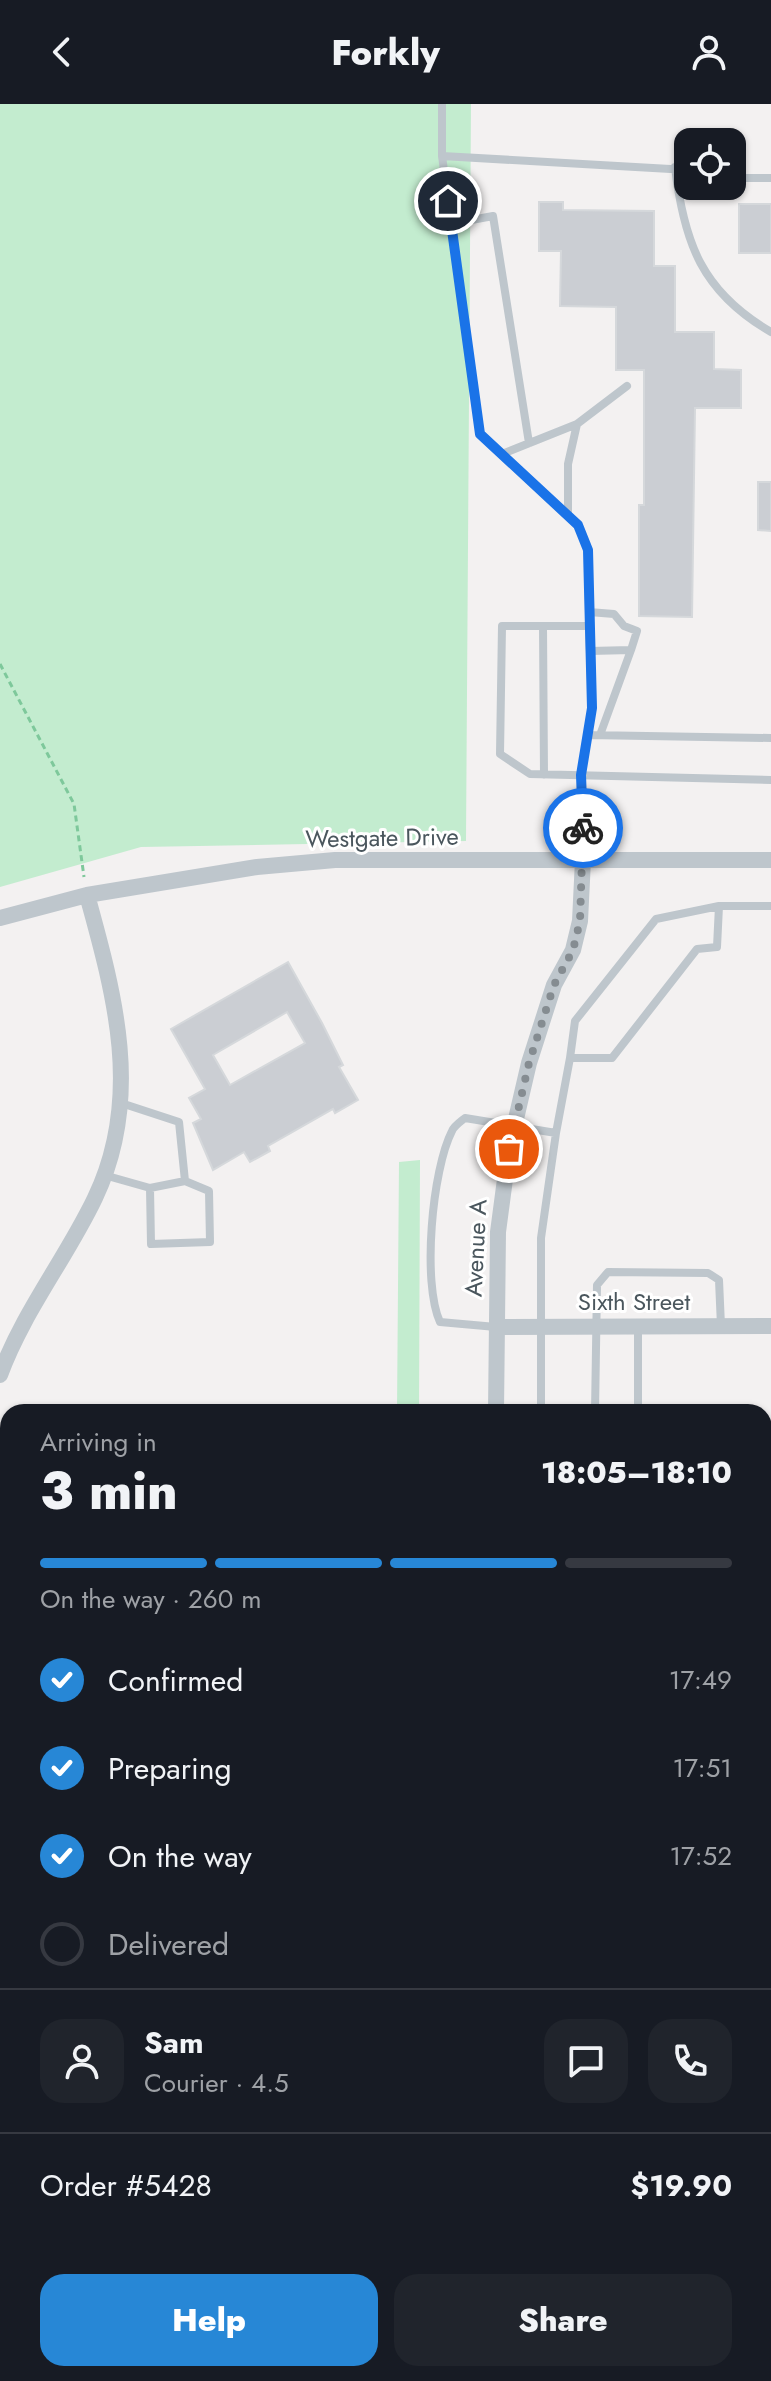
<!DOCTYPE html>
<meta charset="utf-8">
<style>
body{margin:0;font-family:Jost,sans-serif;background:#20242c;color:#f1f3f6;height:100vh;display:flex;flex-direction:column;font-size:30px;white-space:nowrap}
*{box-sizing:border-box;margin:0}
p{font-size:26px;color:#9ea1a6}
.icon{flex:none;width:44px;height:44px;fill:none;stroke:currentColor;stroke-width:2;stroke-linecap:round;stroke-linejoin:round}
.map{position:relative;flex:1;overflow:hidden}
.sheet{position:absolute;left:0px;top:1300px;width:772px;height:978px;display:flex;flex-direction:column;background:#171b24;border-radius:24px 24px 0 0;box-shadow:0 2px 6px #0004}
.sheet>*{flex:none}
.tools{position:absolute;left:674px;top:24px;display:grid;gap:16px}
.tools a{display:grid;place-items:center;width:72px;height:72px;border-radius:16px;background:#171b24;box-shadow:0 2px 6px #0004;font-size:40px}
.pin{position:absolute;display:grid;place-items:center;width:68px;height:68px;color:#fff;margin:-34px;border:4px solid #fff;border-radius:50%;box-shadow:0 2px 8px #0007}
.courier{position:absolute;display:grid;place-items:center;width:80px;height:80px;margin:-40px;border:6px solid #1a73e8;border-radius:50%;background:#fff;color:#222;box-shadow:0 2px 10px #0007}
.headline em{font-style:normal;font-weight:800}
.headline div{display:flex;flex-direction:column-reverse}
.headline{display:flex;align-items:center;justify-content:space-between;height:136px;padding:0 40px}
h1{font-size:52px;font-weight:800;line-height:60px}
.bar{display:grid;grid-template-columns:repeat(4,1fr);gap:12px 8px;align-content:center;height:96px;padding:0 40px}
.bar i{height:10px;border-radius:6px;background:#363941}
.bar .on{background:#2787d6}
.bar p{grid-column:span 4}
.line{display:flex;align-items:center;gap:20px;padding:0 40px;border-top:2px solid #363941}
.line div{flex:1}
.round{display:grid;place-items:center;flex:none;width:84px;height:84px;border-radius:24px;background:#20242c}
ol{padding:0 40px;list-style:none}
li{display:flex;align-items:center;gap:24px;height:88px}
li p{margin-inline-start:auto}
li .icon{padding:8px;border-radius:50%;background:#2787d6;color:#fff;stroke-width:4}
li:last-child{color:#9ea1a6}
li i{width:44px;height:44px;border:4px solid #363941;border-radius:50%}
.action{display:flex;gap:16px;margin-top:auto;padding:16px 40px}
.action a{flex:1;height:92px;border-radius:24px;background:#2787d6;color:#fff;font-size:32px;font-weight:800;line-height:92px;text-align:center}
.action a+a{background:#20242c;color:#f1f3f6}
header{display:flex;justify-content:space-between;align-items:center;height:104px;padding:0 40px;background:#171b24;font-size:36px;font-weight:800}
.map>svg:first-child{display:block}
.green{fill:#c3eccf}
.building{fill:#cbced3;stroke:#d5d8db;stroke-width:2;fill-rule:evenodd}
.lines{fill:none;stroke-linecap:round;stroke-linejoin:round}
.path{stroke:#7ec89b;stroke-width:3;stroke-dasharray:6 4;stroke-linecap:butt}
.service{stroke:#bec6cc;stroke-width:8}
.minor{stroke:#bec6cc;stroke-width:16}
.done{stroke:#858c91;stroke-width:8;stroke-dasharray:0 14.4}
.route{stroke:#1a73e8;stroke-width:10}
.labels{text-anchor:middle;stroke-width:6;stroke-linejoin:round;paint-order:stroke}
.street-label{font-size:24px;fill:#4a565d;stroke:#fff}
</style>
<header><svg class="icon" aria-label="back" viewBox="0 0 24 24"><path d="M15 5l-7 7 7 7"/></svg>Forkly<svg class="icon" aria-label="person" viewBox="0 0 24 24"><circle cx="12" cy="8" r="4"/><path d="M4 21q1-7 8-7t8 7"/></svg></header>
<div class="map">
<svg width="771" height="2277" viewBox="0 0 771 2277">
<rect width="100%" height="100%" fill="#f3f1f1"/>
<path class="green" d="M0,0h471l-5,737 -325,6 -141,40z
M420,1056l-1,252h-22l2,-250z"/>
<path class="building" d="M539,98h24v8l91,1v55h21v66h39v37l27,1v38h-46l-3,209 -53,-1v-111h5v-135h-28v-63l-56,-1 1,-55h-22z
M739,100h32v49h-32z
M758,378h13v49l-13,-1z
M288,858l34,61 21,42 -4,2 19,33 -23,13 -2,-4 -65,37 2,5 -20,11 -6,-10 -31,18 -20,-47 8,-4 -12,-21 16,-9 -34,-60zM287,908l18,31 -75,42 -17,-30z"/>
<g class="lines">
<path class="path" d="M0,560l74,140 10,73"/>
<path class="service" d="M442,0v52
M675,63c9,76 27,125 96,165
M732,74h39
M450,120l43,-8 36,227
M577,320l50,-38
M502,350l75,-30 -9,40v50
M589,508l-1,-62 -10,-25 -98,-91 -38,-278 246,14
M543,522l1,149
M589,522v-14l25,2 10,12 13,5 -6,19
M590,547l41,-1 -31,85
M588,631l183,3
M583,756l-2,-85 11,-67 -3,-82h-87l-2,128 30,20 241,6
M719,802h52
M121,999l58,19 6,59
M104,1071l46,13 35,-7 24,10 1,51 -59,2 -1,-56
M638,1222v86
M496,1223l-56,-5c-18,-39 -8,-152 12,-191 2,-5 8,-9 13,-13l91,15 14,-75h42l85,-109 20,-2 2,-41 -63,13 -81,102 -5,37
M541,1308v-174l15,-105
M595,1308l2,-127 11,-13 100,1 11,7 2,46
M764,1403h7
M764,1779h7
M764,1823h7
M764,2005h7
M764,2048h7
M0,2109h8
M463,2270l1,7
M596,2277v-7
M646,2277v-7"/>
<path class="minor" d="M0,814l87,-23 170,-28 78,-7h436
M496,1223l275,-1
M0,1271c23,-63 67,-118 95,-177 48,-100 20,-202 -8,-303
M496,1308l2,-180 11,-83 20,-86 25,-78 19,-35 7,-29 3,-61
M0,1612h8
M764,1613h7
M420,2277l1,-7"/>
</g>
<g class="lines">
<path class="done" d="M509,1045l20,-86 25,-78 19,-35 7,-29 3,-93"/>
<path class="route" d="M448,97l32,233 98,91 10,25 4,158 -11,67 2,53"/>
</g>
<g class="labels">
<g class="street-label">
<text transform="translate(382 734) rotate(-1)" y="8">Westgate Drive</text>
<text transform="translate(476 1144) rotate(-87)" y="8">Avenue A</text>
<text x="634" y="1206">Sixth Street</text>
</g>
</g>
</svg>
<div class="tools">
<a><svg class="icon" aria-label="locate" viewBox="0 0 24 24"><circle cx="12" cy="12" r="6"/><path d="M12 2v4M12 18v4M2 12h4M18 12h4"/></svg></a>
</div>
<div class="pin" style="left:509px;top:1045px;background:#ea580c"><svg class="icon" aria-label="bag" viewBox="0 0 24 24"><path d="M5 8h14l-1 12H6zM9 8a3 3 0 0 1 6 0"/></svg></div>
<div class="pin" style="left:448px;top:97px;background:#1f2937"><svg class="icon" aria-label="home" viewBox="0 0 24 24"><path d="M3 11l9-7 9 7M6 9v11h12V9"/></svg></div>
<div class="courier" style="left:583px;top:724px"><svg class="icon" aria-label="bike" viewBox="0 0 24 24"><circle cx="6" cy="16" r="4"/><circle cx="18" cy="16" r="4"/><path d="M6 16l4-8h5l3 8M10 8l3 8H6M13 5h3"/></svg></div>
<section class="sheet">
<div class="headline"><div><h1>3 min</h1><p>Arriving in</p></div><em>18:05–18:10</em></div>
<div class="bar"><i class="on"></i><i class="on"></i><i class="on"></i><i></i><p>On the way · 260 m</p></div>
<ol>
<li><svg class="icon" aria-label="check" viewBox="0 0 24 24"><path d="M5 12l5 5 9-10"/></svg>Confirmed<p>17:49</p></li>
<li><svg class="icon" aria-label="check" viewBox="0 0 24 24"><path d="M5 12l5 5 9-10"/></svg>Preparing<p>17:51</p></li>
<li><svg class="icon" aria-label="check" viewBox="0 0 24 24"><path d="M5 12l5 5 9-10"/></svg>On the way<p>17:52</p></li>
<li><i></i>Delivered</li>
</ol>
<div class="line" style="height:144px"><a class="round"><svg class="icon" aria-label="person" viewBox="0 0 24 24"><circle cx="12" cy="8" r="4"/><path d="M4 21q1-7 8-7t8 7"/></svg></a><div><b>Sam</b><p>Courier · 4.5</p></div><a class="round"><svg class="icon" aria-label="chat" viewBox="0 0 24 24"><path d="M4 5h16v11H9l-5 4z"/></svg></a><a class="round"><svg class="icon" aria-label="phone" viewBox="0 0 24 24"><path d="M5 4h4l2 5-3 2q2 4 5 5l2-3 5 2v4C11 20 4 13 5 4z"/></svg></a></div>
<div class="line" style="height:104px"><div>Order #5428</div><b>$19.90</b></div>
<div class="action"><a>Help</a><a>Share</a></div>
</section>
</div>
